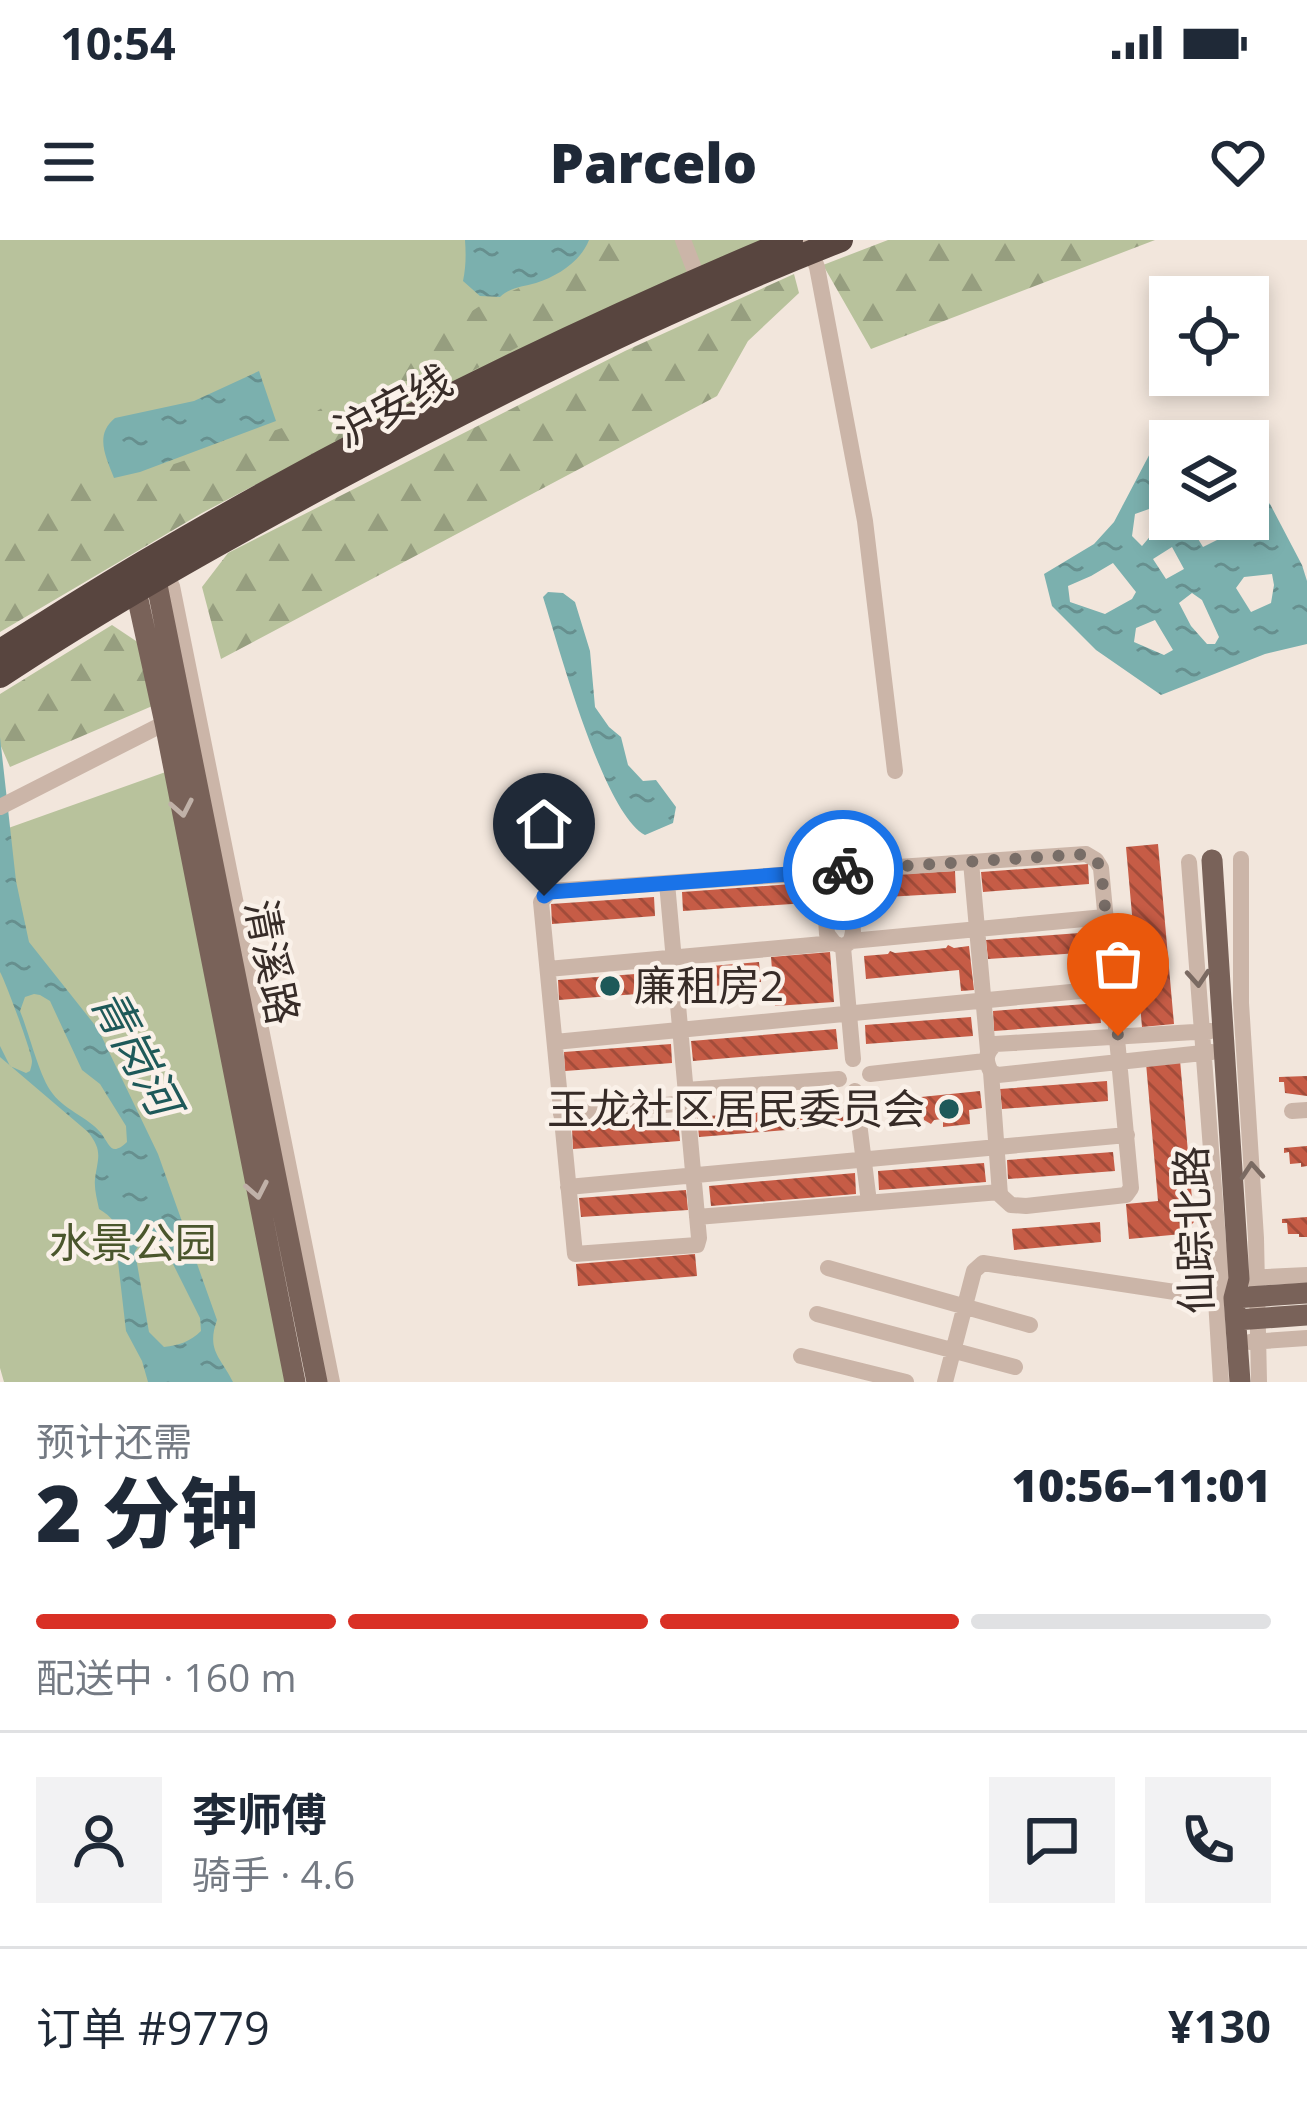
<!DOCTYPE html>
<html lang="zh">
<meta charset="utf-8">
<style>
body{margin:0;font-family:"Open Sans","Noto Sans SC",sans-serif;background:#f2f2f3;color:#1f2937;height:100vh;display:flex;flex-direction:column;font-size:45px;white-space:nowrap}
*{box-sizing:border-box;margin:0}
p{font-size:39px;color:#747a83}
.icon{flex:none;width:66px;height:66px;fill:none;stroke:currentColor;stroke-width:2;stroke-linecap:round;stroke-linejoin:round}
.map{position:relative;height:1142px;overflow:hidden}
.drawer{display:flex;flex-direction:column;background:#fff;flex:1}
.drawer>*{flex:none}
.controls{position:absolute;left:1149px;top:36px;display:grid;gap:24px}
.controls a{display:grid;place-items:center;width:120px;height:120px;border-radius:0px;background:#fff;box-shadow:0 6px 18px #0003;font-size:60px}
.pin{position:absolute;display:grid;place-items:center;width:102px;height:102px;color:#fff;margin:-123px -51px;border-radius:50% 50% 50% 0;rotate:-45deg;box-shadow:0 0 12px #0007}
.pin .icon{rotate:45deg}
.courier{position:absolute;display:grid;place-items:center;width:120px;height:120px;margin:-60px;border:9px solid #1a73e8;border-radius:50%;background:#fff;color:#222;box-shadow:0 3px 15px #0007}
.summary em{font-style:normal;font-weight:800}
.summary div{display:flex;flex-direction:column-reverse}
.summary{display:flex;align-items:center;justify-content:space-between;height:204px;padding:0 36px}
h1{font-size:78px;font-weight:800;line-height:90px}
.bar{display:grid;grid-template-columns:repeat(4,1fr);gap:18px 12px;align-content:center;height:144px;padding:0 36px}
.bar i{height:15px;border-radius:9px;background:#e0e1e3}
.bar .on{background:#d93025}
.bar p{grid-column:span 4}
.line{display:flex;align-items:center;gap:30px;padding:0 36px;border-top:3px solid #e0e1e3}
.line div{flex:1}
.round{display:grid;place-items:center;flex:none;width:126px;height:126px;border-radius:0px;background:#f2f2f3}
.status{display:flex;justify-content:space-between;align-items:center;height:84px;padding:0 60px;background:#fff;direction:ltr}
.status svg{height:33px;fill:currentColor}
header{display:flex;justify-content:space-between;align-items:center;height:156px;padding:0 36px;background:#fff;font-size:54px;font-weight:800}
.map>svg:first-child{display:block}
.green{fill:#b8c29c}
.forest{fill:url(#forest-firs)}
.water{fill:url(#water-ripples);fill-rule:evenodd}
.building{fill:url(#building-back-hatch)}
.lines{fill:none;stroke-linecap:round;stroke-linejoin:round}
.minor{stroke:#cbb5a8;stroke-width:16}
.major{stroke:#796259;stroke-width:21}
.highway{stroke:#58453f;stroke-width:24}
.oneway{stroke:#c0b1a8}
.oneway2{stroke:#7a6a62}
.done{stroke:#786d67;stroke-width:12;stroke-dasharray:0 21.6}
.route{stroke:#1a73e8;stroke-width:15}
.poi-dot{fill:#1e5959;stroke:#faf1e9;stroke-width:4.5}
.labels{text-anchor:middle;stroke-width:9;stroke-linejoin:round;paint-order:stroke}
.street-label{font-size:42px;fill:#372c28;stroke:#faf1e9}
.poi-label{font-size:42px;fill:#372c28;stroke:#faf1e9;text-anchor:start}
.park-label{font-size:42px;fill:#4a562c;stroke:#faf1e9}
.water-label{font-size:45px;font-style:italic;fill:#1e5959;stroke:#faf1e9}
</style>
<div class="status"><b>10:54</b><svg viewBox="0 0 49 12"><path d="M0 12V9h3v3zM5 12V6h3v6zM10 12V3h3v9zM15 12V0h3v12zM26 1h20v11H26zM47 4h2v5h-2z"/></svg></div>
<header><svg class="icon" aria-label="menu" viewBox="0 0 24 24"><path d="M4 6h16M4 12h16M4 18h16"/></svg>Parcelo<svg class="icon" aria-label="heart" viewBox="0 0 24 24"><path d="M12 20l-8-8c-3-5 5-10 8-4 3-6 11-1 8 4z"/></svg></header>
<div class="map">
<svg width="1307" height="1142" viewBox="0 0 1307 1142">
<defs>
<pattern id="forest-firs" width="22" height="20" patternUnits="userSpaceOnUse" patternTransform="scale(3)"><rect width="22" height="20" fill="#b8c29c"/><path d="M5 1l3.5 6h-7zM16 11l3.5 6h-7z" fill="#969e7f"/></pattern>
<pattern id="water-ripples" width="26" height="14" patternUnits="userSpaceOnUse" patternTransform="scale(3)"><rect width="26" height="14" fill="#7bb0ae"/><path d="M2 4q2-2 4 0t4 0M15 11q2-2 4 0t4 0" fill="none" stroke="#668f8e"/></pattern>
<pattern id="building-back-hatch" width="6" height="6" patternUnits="userSpaceOnUse" patternTransform="scale(3)"><rect width="6" height="6" fill="#c65c46"/><path d="M-1 5l2 2M0 0l6 6M5-1l2 2" fill="none" stroke="#a24c3a"/></pattern>
</defs>
<rect width="100%" height="100%" fill="#f2e6dc"/>
<path class="green" d="M0,0h779l-604,266 -175,116z
M174,529l121,613h-291l-4,-14v-537z"/>
<path class="forest" d="M590,0h48l3,19 -30,39 -409,215 -202,119v-65l6,-44 85,-48 26,8 183,-61 186,-120 101,-43z
M888,0h267l-284,109 -48,-84z
M794,34l5,19 -51,48 -31,55 -496,263 -19,-72 26,-34 397,-202z
M112,385l30,20 15,59 -147,63 -10,-23v-50z"/>
<path class="water" d="M465,0h124c-8,21 -31,36 -53,43 -14,4 -25,4 -36,14l-20,-1 -17,-15c3,-14 3,-27 2,-41z
M259,131l17,50 -136,51 -26,6c-8,-21 -20,-43 1,-60l79,-17z
M1156,202l14,3v27l-6,7 6,11v29h16l17,28 40,-20 -2,-8h7v-34l22,19 32,61 5,16v63l-42,10 -104,41 -65,-45 -44,-44 -8,-32 50,-30 20,-22zM1149,269l9,18 -16,19 -10,-10 3,-22zM1172,307l12,22 -18,10 -13,-20zM1113,323l23,29 -4,7 -27,15 -35,-12 -2,-16 23,-10zM1272,334l2,11 -3,18 -20,9 -15,-24 8,-11zM1192,353l10,7 17,37 -4,7h-8l-16,-18 -12,-23zM1155,380l18,30 -9,5 -30,-13 2,-14z
M548,352l15,1 12,9 15,49 5,56 14,20 12,10 7,28 15,16 13,-1 20,27 -3,16 -28,12c-42,-22 -86,-188 -102,-238z
M0,497l16,144 13,61 69,87 60,125 59,166c-11,31 4,37 16,62h-85l-6,-21 -16,-30 -9,-78c7,-20 -1,-34 -18,-44 -2,-10 -5,-20 -4,-30 3,-22 8,-28 -7,-47l-88,-75v-11l10,20 16,7 4,-2c1,-4 2,-7 2,-10 0,-8 -27,-81 -32,-89zM34,754l6,1 10,6 32,69 18,14 26,42 1,16c-16,15 -17,3 -26,-9 -14,-17 -38,-23 -51,-43 -12,-19 -21,-57 -30,-79l5,-14zM155,1000l8,4 37,74 1,13c-11,11 -22,14 -37,16l-15,-15 -14,-80 4,-7z"/>
<path class="building" d="M1158,604l16,180 -32,3 -16,-180z
M1088,624l1,20 -106,8 -2,-20z
M955,631l1,22 -87,5 -1,-22z
M805,643l2,20 -124,8 -1,-19z
M654,657l1,19 -103,8 -1,-20z
M1093,692l1,20 -106,7 -2,-19z
M948,705l6,3 15,-2 5,44 -13,1 -2,-21 -93,9 -2,-23 24,-2 2,-3 5,2 51,-5z
M830,712l4,50 -59,4 -4,-49z
M759,722l2,20 -71,6 -2,-20z
M661,732l2,20 -104,8 -1,-20z
M1099,763l2,20 -107,8 -1,-20z
M971,777l2,19 -107,8 -1,-19z
M836,789l2,20 -145,12 -2,-20z
M671,804l1,19 -107,8 -1,-19z
M1180,820l14,162 -12,12 -53,5 -3,-35 32,-3 -12,-138z
M1307,836v20l-22,-3 -1,-11h-5v-5z
M1107,841l1,20 -106,8 -2,-20z
M980,851l2,17 -13,2 1,14 -27,3v-8l-9,1 -3,4 -7,-4 -3,-23z
M845,865l2,20 -148,12 -2,-20z
M678,881l2,20 -107,8 -1,-20z
M1307,906v20l-6,1v-4l-11,1 -1,-12 -5,1v-5z
M1113,912l2,19 -107,8 -1,-19z
M984,923l2,19 -107,8 -1,-19z
M855,933l1,21 -145,12 -2,-20z
M686,950l2,20 -107,7 -2,-19z
M1307,977v20h-8v-3h-11l-1,-11h-5v-4z
M1100,982l1,20 -87,8 -2,-21z
M695,1014l2,22 -119,10 -2,-22z"/>
<g class="lines">
<path class="minor" d="M683,0l15,39
M806,0l11,27 48,254 30,250
M172,346l160,796
M0,567l165,-84
M1241,619v144l15,235 3,144
M971,622l17,189
M1189,622l29,379 8,47 -10,12 5,82
M823,632l4,62 7,9 9,4 8,-6 2,-9 -4,-62
M667,643l32,355 -2,7 -122,9 -34,-352 9,-11c179,-12 357,-25 536,-37l10,6 5,8 30,320 -5,7 -100,11 -15,-1 -11,-10 -9,-123
M851,701l254,-24
M843,707l10,112
M548,729l286,-26
M1211,791l-216,13c-10,10 -10,16 -4,28l7,3 214,-23
M555,802l557,-54
M870,834l115,-13
M686,850l153,-11
M855,851l14,111
M1292,871l15,-1
M561,874l126,-11
M568,947l559,-52
M697,977l303,-25
M828,1028l202,57
M1248,1038l59,-3
M817,1074l198,53
M1250,1102l57,-4
M801,1116l105,26
M945,1142l29,-111 9,-8 238,36"/>
<path class="major" d="M153,325l164,817
M133,337l32,146 130,659
M1212,620l27,419 -5,19 6,84
M1234,1058l73,-5
M1236,1080l71,-5"/>
<path class="highway" d="M0,411c52,-32 103,-65 155,-95 204,-120 418,-225 636,-316
M0,436c107,-71 218,-133 331,-194 165,-89 335,-173 510,-242"/>
</g>
<defs><path id="oneway-chevron" d="M-2-3.5L2.5 0L-2 3.5" fill="none" stroke-width="1.6" stroke-linecap="round" stroke-linejoin="round" transform="scale(3)"/></defs>
<g class="oneway">
<use href="#oneway-chevron" transform="translate(182 568) rotate(79)"/>
<use href="#oneway-chevron" transform="translate(257 950) rotate(79)"/>
</g>
<g class="oneway2">
<use href="#oneway-chevron" transform="translate(1198 738) rotate(86)"/>
<use href="#oneway-chevron" transform="translate(1252 931) rotate(-94)"/>
</g>
<g class="lines">
<path class="done" d="M843,630l244,-16 9,6 5,8 17,168"/>
<path class="route" d="M544,656l6,-4 293,-22"/>
</g>
<g class="poi-dot">
<circle cx="610" cy="746" r="12"/>
<circle cx="949" cy="869" r="12"/>
</g>
<g class="labels">
<g class="street-label">
<text transform="translate(393 166) rotate(-28)" y="15">沪安线</text>
<text transform="translate(272 722) rotate(79)" y="15">清溪路</text>
<text transform="translate(1194 990) rotate(-92)" y="15">仙踪北路</text>
</g>
<g class="poi-label">
<text x="634" y="761">廉租房2</text>
<text x="925" y="884" text-anchor="end">玉龙社区居民委员会</text>
</g>
<g class="park-label">
<text x="133" y="1018">水景公园</text>
</g>
<g class="water-label">
<text transform="translate(136 812) rotate(62)" y="16">青岗河</text>
</g>
</g>
</svg>
<div class="controls">
<a><svg class="icon" aria-label="locate" viewBox="0 0 24 24"><circle cx="12" cy="12" r="6"/><path d="M12 2v4M12 18v4M2 12h4M18 12h4"/></svg></a>
<a><svg class="icon" aria-label="layers" viewBox="0 0 24 24"><path d="M12 4l9 5-9 5-9-5zM3 14l9 5 9-5"/></svg></a>
</div>
<div class="pin" style="left:1118px;top:796px;background:#ea580c"><svg class="icon" aria-label="bag" viewBox="0 0 24 24"><path d="M5 8h14l-1 12H6zM9 8a3 3 0 0 1 6 0"/></svg></div>
<div class="pin" style="left:544px;top:656px;background:#1f2937"><svg class="icon" aria-label="home" viewBox="0 0 24 24"><path d="M3 11l9-7 9 7M6 9v11h12V9"/></svg></div>
<div class="courier" style="left:843px;top:630px"><svg class="icon" aria-label="bike" viewBox="0 0 24 24"><circle cx="6" cy="16" r="4"/><circle cx="18" cy="16" r="4"/><path d="M6 16l4-8h5l3 8M10 8l3 8H6M13 5h3"/></svg></div>
</div>
<section class="drawer">
<div class="summary"><div><h1>2 分钟</h1><p>预计还需</p></div><em>10:56–11:01</em></div>
<div class="bar"><i class="on"></i><i class="on"></i><i class="on"></i><i></i><p>配送中 · 160 m</p></div>
<div class="line" style="height:216px"><a class="round"><svg class="icon" aria-label="person" viewBox="0 0 24 24"><circle cx="12" cy="8" r="4"/><path d="M4 21q1-7 8-7t8 7"/></svg></a><div><b>李师傅</b><p>骑手 · 4.6</p></div><a class="round"><svg class="icon" aria-label="chat" viewBox="0 0 24 24"><path d="M4 5h16v11H9l-5 4z"/></svg></a><a class="round"><svg class="icon" aria-label="phone" viewBox="0 0 24 24"><path d="M5 4h4l2 5-3 2q2 4 5 5l2-3 5 2v4C11 20 4 13 5 4z"/></svg></a></div>
<div class="line" style="height:156px"><div>订单 #9779</div><b>¥130</b></div>
</section>
